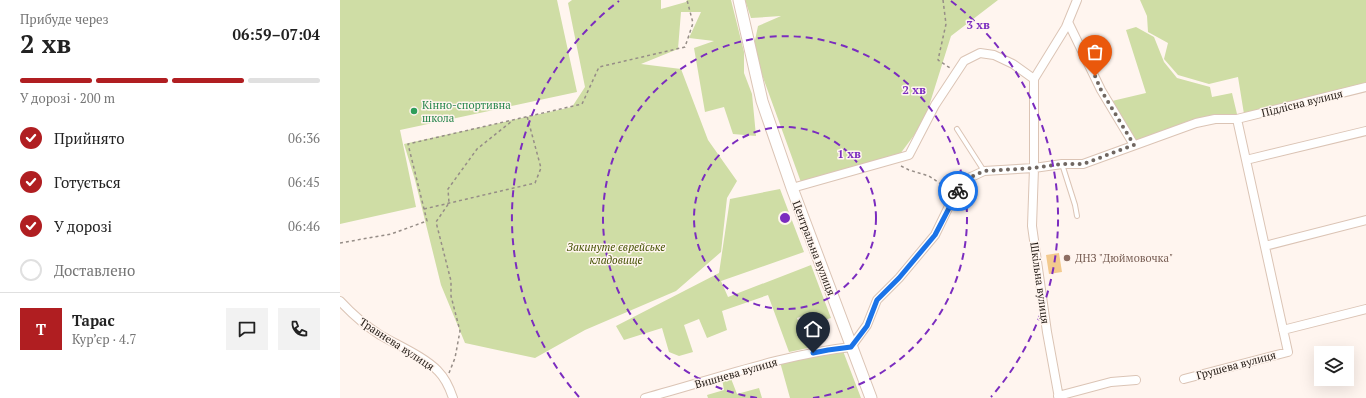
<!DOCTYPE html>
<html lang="uk">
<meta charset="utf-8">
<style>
body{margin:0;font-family:"PT Serif",serif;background:#f2f2f2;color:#222;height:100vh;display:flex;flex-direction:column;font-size:15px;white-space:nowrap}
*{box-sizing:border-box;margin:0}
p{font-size:13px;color:#767676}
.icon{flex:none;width:22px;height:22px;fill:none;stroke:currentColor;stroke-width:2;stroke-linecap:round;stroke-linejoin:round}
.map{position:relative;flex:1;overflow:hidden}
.side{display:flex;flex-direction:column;background:#fff;width:340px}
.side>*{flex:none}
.buttons{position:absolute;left:974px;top:346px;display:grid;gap:8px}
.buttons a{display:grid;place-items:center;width:40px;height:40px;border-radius:0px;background:#fff;box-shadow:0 4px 16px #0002;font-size:20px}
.pin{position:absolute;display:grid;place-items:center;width:34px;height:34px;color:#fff;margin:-41px -17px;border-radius:50% 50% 50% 0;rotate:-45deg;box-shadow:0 0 4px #0007}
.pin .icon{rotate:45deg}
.courier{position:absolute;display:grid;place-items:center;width:40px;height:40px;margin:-20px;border:3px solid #1a73e8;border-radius:50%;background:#fff;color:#222;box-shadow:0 1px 5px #0007}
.overview em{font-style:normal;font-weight:600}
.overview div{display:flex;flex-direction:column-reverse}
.overview{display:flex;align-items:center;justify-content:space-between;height:68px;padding:0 20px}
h1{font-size:26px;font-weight:600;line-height:30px}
.bar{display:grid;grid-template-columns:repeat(4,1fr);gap:6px 4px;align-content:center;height:48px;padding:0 20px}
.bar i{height:5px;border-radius:3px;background:#e0e0e0}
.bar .on{background:#b01e21}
.bar p{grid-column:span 4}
.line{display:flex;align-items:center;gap:10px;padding:0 20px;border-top:1px solid #e0e0e0}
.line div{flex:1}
.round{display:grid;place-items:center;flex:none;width:42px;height:42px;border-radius:0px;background:#f2f2f2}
ol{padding:0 20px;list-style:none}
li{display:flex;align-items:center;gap:12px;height:44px}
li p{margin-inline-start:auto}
li .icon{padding:4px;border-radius:50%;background:#b01e21;color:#fff;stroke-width:4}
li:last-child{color:#767676}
li i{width:22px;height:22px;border:2px solid #e0e0e0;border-radius:50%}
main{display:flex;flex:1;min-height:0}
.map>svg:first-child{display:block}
.green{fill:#cfdda5}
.building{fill:#f3ca8e}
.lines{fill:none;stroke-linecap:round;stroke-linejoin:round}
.lane-casing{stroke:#dbc4b5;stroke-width:6}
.street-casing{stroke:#dbc4b5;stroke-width:10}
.secondary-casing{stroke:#dbc4b5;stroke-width:13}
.path{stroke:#968d87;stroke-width:1.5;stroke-dasharray:3 3;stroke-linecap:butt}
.lane{stroke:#fff;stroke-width:4}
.street{stroke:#fff;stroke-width:8}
.secondary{stroke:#fff;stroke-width:11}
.done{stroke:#706761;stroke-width:4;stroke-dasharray:0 7.2}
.route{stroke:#1a73e8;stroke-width:5}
.ring{fill:none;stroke:#7b2cbf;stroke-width:2;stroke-dasharray:7 5}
.leisure-dot{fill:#2e9e5b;stroke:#fff5ef;stroke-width:1.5}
.education-dot{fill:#8d6e63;stroke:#fff5ef;stroke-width:1.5}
.labels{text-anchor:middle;stroke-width:3;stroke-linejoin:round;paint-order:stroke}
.street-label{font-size:11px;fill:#231b15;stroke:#fff5ef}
.leisure-label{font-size:11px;fill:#27864d;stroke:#fff5ef;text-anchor:start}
.park-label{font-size:11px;font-style:italic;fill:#455203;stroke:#fff5ef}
.education-label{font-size:11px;fill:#785e54;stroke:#fff5ef;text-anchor:start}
.centre{fill:#7b2cbf;stroke:#fff5ef;stroke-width:2}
.ring-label{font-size:12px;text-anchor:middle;font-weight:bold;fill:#7b2cbf;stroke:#fff5ef;stroke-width:3;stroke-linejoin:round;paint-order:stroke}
</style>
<main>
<section class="side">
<div class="overview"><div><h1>2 хв</h1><p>Прибуде через</p></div><em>06:59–07:04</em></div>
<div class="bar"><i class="on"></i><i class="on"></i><i class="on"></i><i></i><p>У дорозі · 200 m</p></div>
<ol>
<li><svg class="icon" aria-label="check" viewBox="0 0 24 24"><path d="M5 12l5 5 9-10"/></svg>Прийнято<p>06:36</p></li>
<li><svg class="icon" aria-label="check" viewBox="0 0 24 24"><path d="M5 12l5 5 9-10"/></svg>Готується<p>06:45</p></li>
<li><svg class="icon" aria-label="check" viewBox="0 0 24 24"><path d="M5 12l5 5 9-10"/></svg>У дорозі<p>06:46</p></li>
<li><i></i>Доставлено</li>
</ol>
<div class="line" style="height:72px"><b class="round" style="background:#b01e21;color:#fff">Т</b><div><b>Тарас</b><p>Кур’єр · 4.7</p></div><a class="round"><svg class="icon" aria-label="chat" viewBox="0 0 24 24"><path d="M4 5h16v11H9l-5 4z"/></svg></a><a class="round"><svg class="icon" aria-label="phone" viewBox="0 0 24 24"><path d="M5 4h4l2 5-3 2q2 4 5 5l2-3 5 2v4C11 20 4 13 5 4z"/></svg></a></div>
</section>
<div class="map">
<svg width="1026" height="398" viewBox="0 0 1026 398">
<rect width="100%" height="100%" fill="#fff5ef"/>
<path class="green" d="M0,0h217l20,92 -177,38 16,77 -76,17z
M232,0h89v9l25,-7 1,-2h44l13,52v21l8,21 4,42 -23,-2 -9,-27 -19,5 -11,-64 20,-7 -25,-3 12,-26h-20l-3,37 -37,15 40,5 27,71 29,41 -10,17 -6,54 -45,39 -91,39 -50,28 -70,-15 -24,-58 -26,-105 -11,-36 168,-37 13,-20 -17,-84z
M405,0h253l-47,36 -27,86 -30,40 -92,23 -49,-135 5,-24 23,-10 -30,2z
M800,0h226v83l-122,31 -6,-37 -29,7 -31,-9 -14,-16 4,-16 -20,-11 -1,-16z
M796,27l18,10 10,25 13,16 33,9 2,10 20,-4 5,21 -100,27 -3,-1 -22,-39 34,-8 -20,-63z
M440,189l24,63 -83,29 7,16 83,-32 20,53 -17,5 -3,-10 -14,5 11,30 -19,4 -21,-57 -46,16 5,19 -20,8 -8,-19 -15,6 9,27 -14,4 -10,-4 -7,-24 -38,12 -8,-14 103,-53 11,-74z
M503,351l18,47h-71l-10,-36z
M390,376l7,18 22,-6 3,10h-54l-1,-3 17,-5 -2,-11z"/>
<path class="building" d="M719,253l3,19 -13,2 -3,-19z"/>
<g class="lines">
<g class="lane-casing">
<path id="lane" d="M617,129l27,42
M722,164l13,41 2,11"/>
</g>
<g class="street-casing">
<path id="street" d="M728,22l33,68 33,55
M694,79v89l-2,58 15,106 12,66
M694,79l32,-52 11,-27
M906,160l120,-29
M452,188l117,-33 26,-50 29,-44 16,-8 14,2 19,9 21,15
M925,246l101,-26
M0,301c12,13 26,25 40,34 17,10 45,22 58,36 7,7 12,18 15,27
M943,330l83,-21
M844,379l104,-27 -51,-233
M718,396l53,-14 25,-2
M305,398c68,-18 135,-43 206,-51l16,-22 10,-25 22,-22 36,-43 17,-35 9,-14 10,-9 13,-6 50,-3 28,-4h21l113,-41 19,-4h22l129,-32"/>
</g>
<g class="secondary-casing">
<path id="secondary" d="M399,0l23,101 30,87 79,210"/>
</g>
<path class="path" d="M603,0l3,24 -8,36 12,8
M561,166l8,4 20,6 21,14
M84,209l111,-26 6,-15 -14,-52
M0,243l51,-9 36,-13 -19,-77 174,-40 17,-37 86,-20 8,-24 -6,-23
M109,373l6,-15 5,-27 -9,-35v-15l-15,-59 13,-19 -1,-14 29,-40 35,-28"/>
<use href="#lane" class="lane"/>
<use href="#street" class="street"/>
<use href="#secondary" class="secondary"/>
</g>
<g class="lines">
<path class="done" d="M618,191l3,-5 10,-9 13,-6 50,-3 28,-4h21l51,-19 -33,-55 -6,-14"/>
<path class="route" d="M473,353l15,-3 23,-3 16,-21 10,-26 22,-22 36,-43 23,-44"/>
</g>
<g class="ring">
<circle cx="445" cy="218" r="91"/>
<path d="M417 398A182 182 0 1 1 473 398"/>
<path d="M239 397A273 273 0 0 1 279 1M611 1A273 273 0 0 1 651 397"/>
</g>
<circle class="leisure-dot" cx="74" cy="111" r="4"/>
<circle class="education-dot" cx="727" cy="258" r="4"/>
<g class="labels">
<g class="street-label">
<text transform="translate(962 103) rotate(-14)" y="4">Підлісна вулиця</text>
<text transform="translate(474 248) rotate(69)" y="4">Центральна вулиця</text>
<text transform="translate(700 283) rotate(82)" y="4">Шкільна вулиця</text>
<text transform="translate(57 344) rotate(33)" y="4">Травнева вулиця</text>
<text transform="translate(896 365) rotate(-15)" y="4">Грушева вулиця</text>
<text transform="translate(396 373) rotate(-16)" y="4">Вишнева вулиця</text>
</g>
<g class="leisure-label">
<text x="82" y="109">Кінно-спортивна<tspan x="82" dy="13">школа</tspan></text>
</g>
<g class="park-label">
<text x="276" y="251">Закинуте єврейське<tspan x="276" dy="13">кладовище</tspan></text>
</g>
<g class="education-label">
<text x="735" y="262">ДНЗ "Дюймовочка"</text>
</g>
</g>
<circle cx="445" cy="218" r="6" class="centre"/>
<g class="ring-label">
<text x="638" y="29">3 хв</text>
<text x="574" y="94">2 хв</text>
<text x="509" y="158">1 хв</text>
</g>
</svg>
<div class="buttons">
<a><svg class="icon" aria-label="layers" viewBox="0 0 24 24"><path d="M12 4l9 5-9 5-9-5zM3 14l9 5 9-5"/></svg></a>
</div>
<div class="pin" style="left:755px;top:76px;background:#ea580c"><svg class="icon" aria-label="bag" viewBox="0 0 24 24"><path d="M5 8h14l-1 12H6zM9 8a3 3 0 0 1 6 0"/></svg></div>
<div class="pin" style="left:473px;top:353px;background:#1f2937"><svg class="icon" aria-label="home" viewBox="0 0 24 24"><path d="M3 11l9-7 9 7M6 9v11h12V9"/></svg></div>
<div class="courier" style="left:618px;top:191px"><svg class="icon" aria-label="bike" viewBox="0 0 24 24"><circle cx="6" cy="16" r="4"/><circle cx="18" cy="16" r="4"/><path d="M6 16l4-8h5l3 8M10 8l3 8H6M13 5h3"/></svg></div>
</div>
</main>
